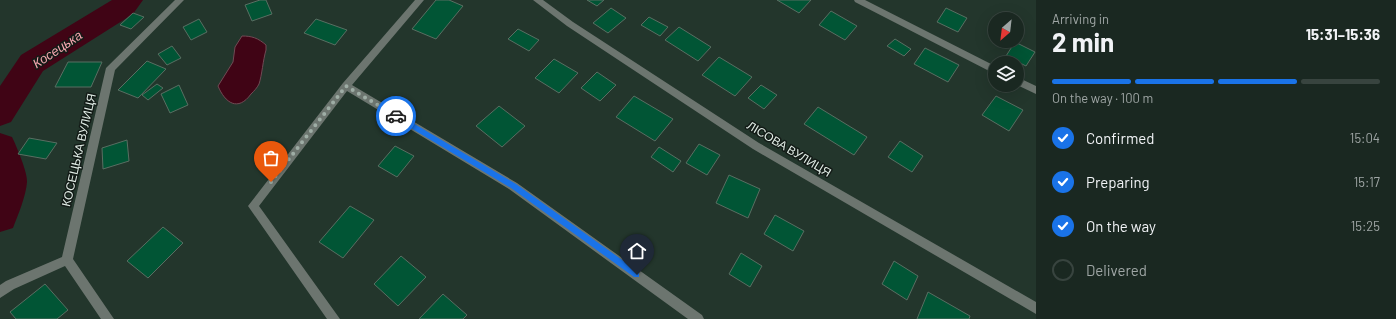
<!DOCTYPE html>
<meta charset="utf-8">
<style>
body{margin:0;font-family:Barlow,sans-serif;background:#27342e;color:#f1f3f6;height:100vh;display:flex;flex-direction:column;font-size:15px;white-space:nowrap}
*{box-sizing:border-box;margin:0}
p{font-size:13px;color:#9fa6a5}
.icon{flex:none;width:22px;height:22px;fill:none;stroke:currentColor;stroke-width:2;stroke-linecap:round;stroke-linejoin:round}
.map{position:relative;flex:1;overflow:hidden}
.panel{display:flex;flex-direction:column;background:#1a2821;width:360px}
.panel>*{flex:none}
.needle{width:26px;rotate:208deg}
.fabs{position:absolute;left:988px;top:12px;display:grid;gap:8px}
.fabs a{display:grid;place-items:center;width:36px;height:36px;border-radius:50%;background:#1a2821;box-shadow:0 4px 16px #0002,0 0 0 1px #38443f;font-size:20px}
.pin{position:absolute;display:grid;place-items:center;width:34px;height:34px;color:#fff;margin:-41px -17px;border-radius:50% 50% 50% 0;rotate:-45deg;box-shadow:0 0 4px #0007}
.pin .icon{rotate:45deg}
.courier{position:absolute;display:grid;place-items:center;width:40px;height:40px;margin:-20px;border:3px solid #1a73e8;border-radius:50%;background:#fff;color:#222;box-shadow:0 1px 5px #0007}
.overview em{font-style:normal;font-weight:700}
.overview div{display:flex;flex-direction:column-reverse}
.overview{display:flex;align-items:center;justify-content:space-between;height:68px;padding:0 16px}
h1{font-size:26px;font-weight:700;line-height:30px}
.bar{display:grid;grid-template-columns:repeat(4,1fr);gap:6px 4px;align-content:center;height:48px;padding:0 16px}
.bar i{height:5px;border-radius:3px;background:#38443f}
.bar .on{background:#1a73e8}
.bar p{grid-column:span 4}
ol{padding:0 16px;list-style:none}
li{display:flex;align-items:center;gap:12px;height:44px}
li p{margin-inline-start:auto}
li .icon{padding:4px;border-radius:50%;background:#1a73e8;color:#fff;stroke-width:4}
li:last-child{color:#9fa6a5}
li i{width:22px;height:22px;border:2px solid #38443f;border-radius:50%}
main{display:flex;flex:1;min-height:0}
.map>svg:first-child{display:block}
.water{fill:#400415;stroke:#704a54}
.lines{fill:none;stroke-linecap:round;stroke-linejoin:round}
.river{fill:#400415;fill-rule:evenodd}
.building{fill:#015535;stroke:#596e62}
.minor{fill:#6c756f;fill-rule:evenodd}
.route{fill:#1a73e8}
.done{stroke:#9eada5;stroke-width:4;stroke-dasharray:0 7.2}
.labels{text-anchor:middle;stroke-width:3;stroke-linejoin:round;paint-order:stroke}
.street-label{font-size:12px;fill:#e1ede6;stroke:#131b17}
.water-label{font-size:13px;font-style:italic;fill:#f8a7b1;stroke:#131b17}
</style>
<main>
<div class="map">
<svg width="1036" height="319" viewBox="0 0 1036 319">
<rect width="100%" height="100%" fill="#23362c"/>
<path class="water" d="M242,36c10,0 16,2 24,9v5c-3,10 -4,25 -7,34 -2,4 -5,7 -8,10 -13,18 -26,9 -33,-8l15,-24 2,-15z"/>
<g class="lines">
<path class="river" d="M112,0h31l-10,14 -90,57 -32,51 -11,4v-40l21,-31z
M0,133l12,4c4,8 16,36 15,45 -1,14 -9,33 -14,46l-13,4z"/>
</g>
<path class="building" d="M260,0h6l6,14 -20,7 -7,-16z
M436,0h13l14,6 -27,33 -24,-10z
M587,0h17l-7,6z
M777,0h34l-12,13z
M611,8l15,10 -18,15 -15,-10z
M946,8l21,10 -9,14 -21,-10z
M831,11l26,15 -12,14 -26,-15z
M133,13l11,4 -13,12 -11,-4z
M649,17l19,10 -8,9 -19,-11z
M199,19l8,13 -16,8 -8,-13z
M316,19l31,11 -12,15 -31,-12z
M679,27l32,20 -13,14 -33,-21z
M518,29l21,11 -10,11 -21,-12z
M895,39l16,10 -7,7 -17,-10z
M1015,42l20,10 -9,14 -20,-10z
M172,46l9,12 -14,7 -9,-11z
M925,48l34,17 -11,17 -34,-18z
M719,57l33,20 -17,19 -33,-21z
M554,59l24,14 -19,20 -24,-15z
M147,61l19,8 -28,29 -20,-8z
M68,62h34l-11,25h-36z
M597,72l19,13 -16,16 -19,-13z
M157,84l6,4 -15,12 -6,-5z
M179,85l9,20 -18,8 -9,-19z
M761,85l16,10 -13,14 -16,-11z
M634,96l39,23 -18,22 -39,-24z
M996,96l27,14 -14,21 -27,-16z
M499,106l26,20 -23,21 -26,-21z
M818,107l49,30 -13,18 -50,-31z
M29,138l28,5 -11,16 -28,-5z
M127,140l2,21 -26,8 -1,-21z
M900,141l23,15 -11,16 -24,-15z
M699,144l21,11 -13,20 -21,-12z
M395,146l19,10 -17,21 -19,-11z
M659,147l22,14 -8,11 -22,-15z
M729,175l31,14 -12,29 -32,-15z
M350,206l24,14 -31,38 -24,-16z
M775,215l29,16 -11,20 -29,-17z
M163,227l20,16 -35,35 -21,-17z
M741,253l21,13 -12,21 -21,-13z
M401,256l25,21 -28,29 -24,-22z
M894,261l24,15 -11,24 -25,-16z
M45,284l23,26 -11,9h-41l-6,-7z
M928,292l42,24 -1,3h-52z
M443,294l24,21 -4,4h-44z"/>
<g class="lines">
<path class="minor" d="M175,0h9l-69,70 -42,189 41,60h-13l-36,-53 -51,23 -14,9v-13l6,-4 56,-24 44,-189z
M415,0h9l-72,85 165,98 185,132 2,4h-16l-179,-130 -162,-98 -88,115 81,113h-13l-79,-113 95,-123z
M533,0h10l30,22 186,121 277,159v12l-283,-165 -186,-123z
M854,0h11l130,66v8l-140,-72z
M1017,77l19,9v8l-19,-9z"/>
</g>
<path class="route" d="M396,113l120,71 123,88v5h-5l-123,-89 -117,-70v-4z"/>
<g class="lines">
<path class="done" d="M271,182l75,-96 50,30"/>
</g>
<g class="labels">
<g class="street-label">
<text transform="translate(789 149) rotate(31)" y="4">ЛІСОВА ВУЛИЦЯ</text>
<text transform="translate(79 150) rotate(-77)" y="4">КОСЕЦЬКА ВУЛИЦЯ</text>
</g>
<g class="water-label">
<text transform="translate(57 49) rotate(-34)" y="5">Косецька</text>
</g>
</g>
</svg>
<div class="fabs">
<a><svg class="needle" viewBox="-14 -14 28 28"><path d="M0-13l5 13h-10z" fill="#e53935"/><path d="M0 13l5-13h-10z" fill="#9fa6a5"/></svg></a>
<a><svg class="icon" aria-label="layers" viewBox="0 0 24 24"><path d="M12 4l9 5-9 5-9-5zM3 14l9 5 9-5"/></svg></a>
</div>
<div class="pin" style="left:271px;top:182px;background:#ea580c"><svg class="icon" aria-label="bag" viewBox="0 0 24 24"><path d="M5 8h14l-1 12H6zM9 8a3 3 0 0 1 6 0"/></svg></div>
<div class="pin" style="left:637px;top:275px;background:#1f2937"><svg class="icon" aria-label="home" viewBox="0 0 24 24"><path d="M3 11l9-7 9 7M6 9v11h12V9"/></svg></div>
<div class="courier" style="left:396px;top:116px"><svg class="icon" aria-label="car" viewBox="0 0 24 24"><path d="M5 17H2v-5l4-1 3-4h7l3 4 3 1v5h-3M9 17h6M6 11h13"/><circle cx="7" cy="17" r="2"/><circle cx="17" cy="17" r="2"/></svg></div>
</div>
<section class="panel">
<div class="overview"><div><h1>2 min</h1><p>Arriving in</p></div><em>15:31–15:36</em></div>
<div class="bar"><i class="on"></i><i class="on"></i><i class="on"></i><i></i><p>On the way · 100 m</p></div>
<ol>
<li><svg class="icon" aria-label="check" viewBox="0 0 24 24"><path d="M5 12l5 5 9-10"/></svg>Confirmed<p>15:04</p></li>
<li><svg class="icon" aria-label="check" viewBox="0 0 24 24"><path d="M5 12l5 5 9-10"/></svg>Preparing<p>15:17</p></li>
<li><svg class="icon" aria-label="check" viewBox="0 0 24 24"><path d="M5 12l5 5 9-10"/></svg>On the way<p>15:25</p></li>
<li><i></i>Delivered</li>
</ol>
</section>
</main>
